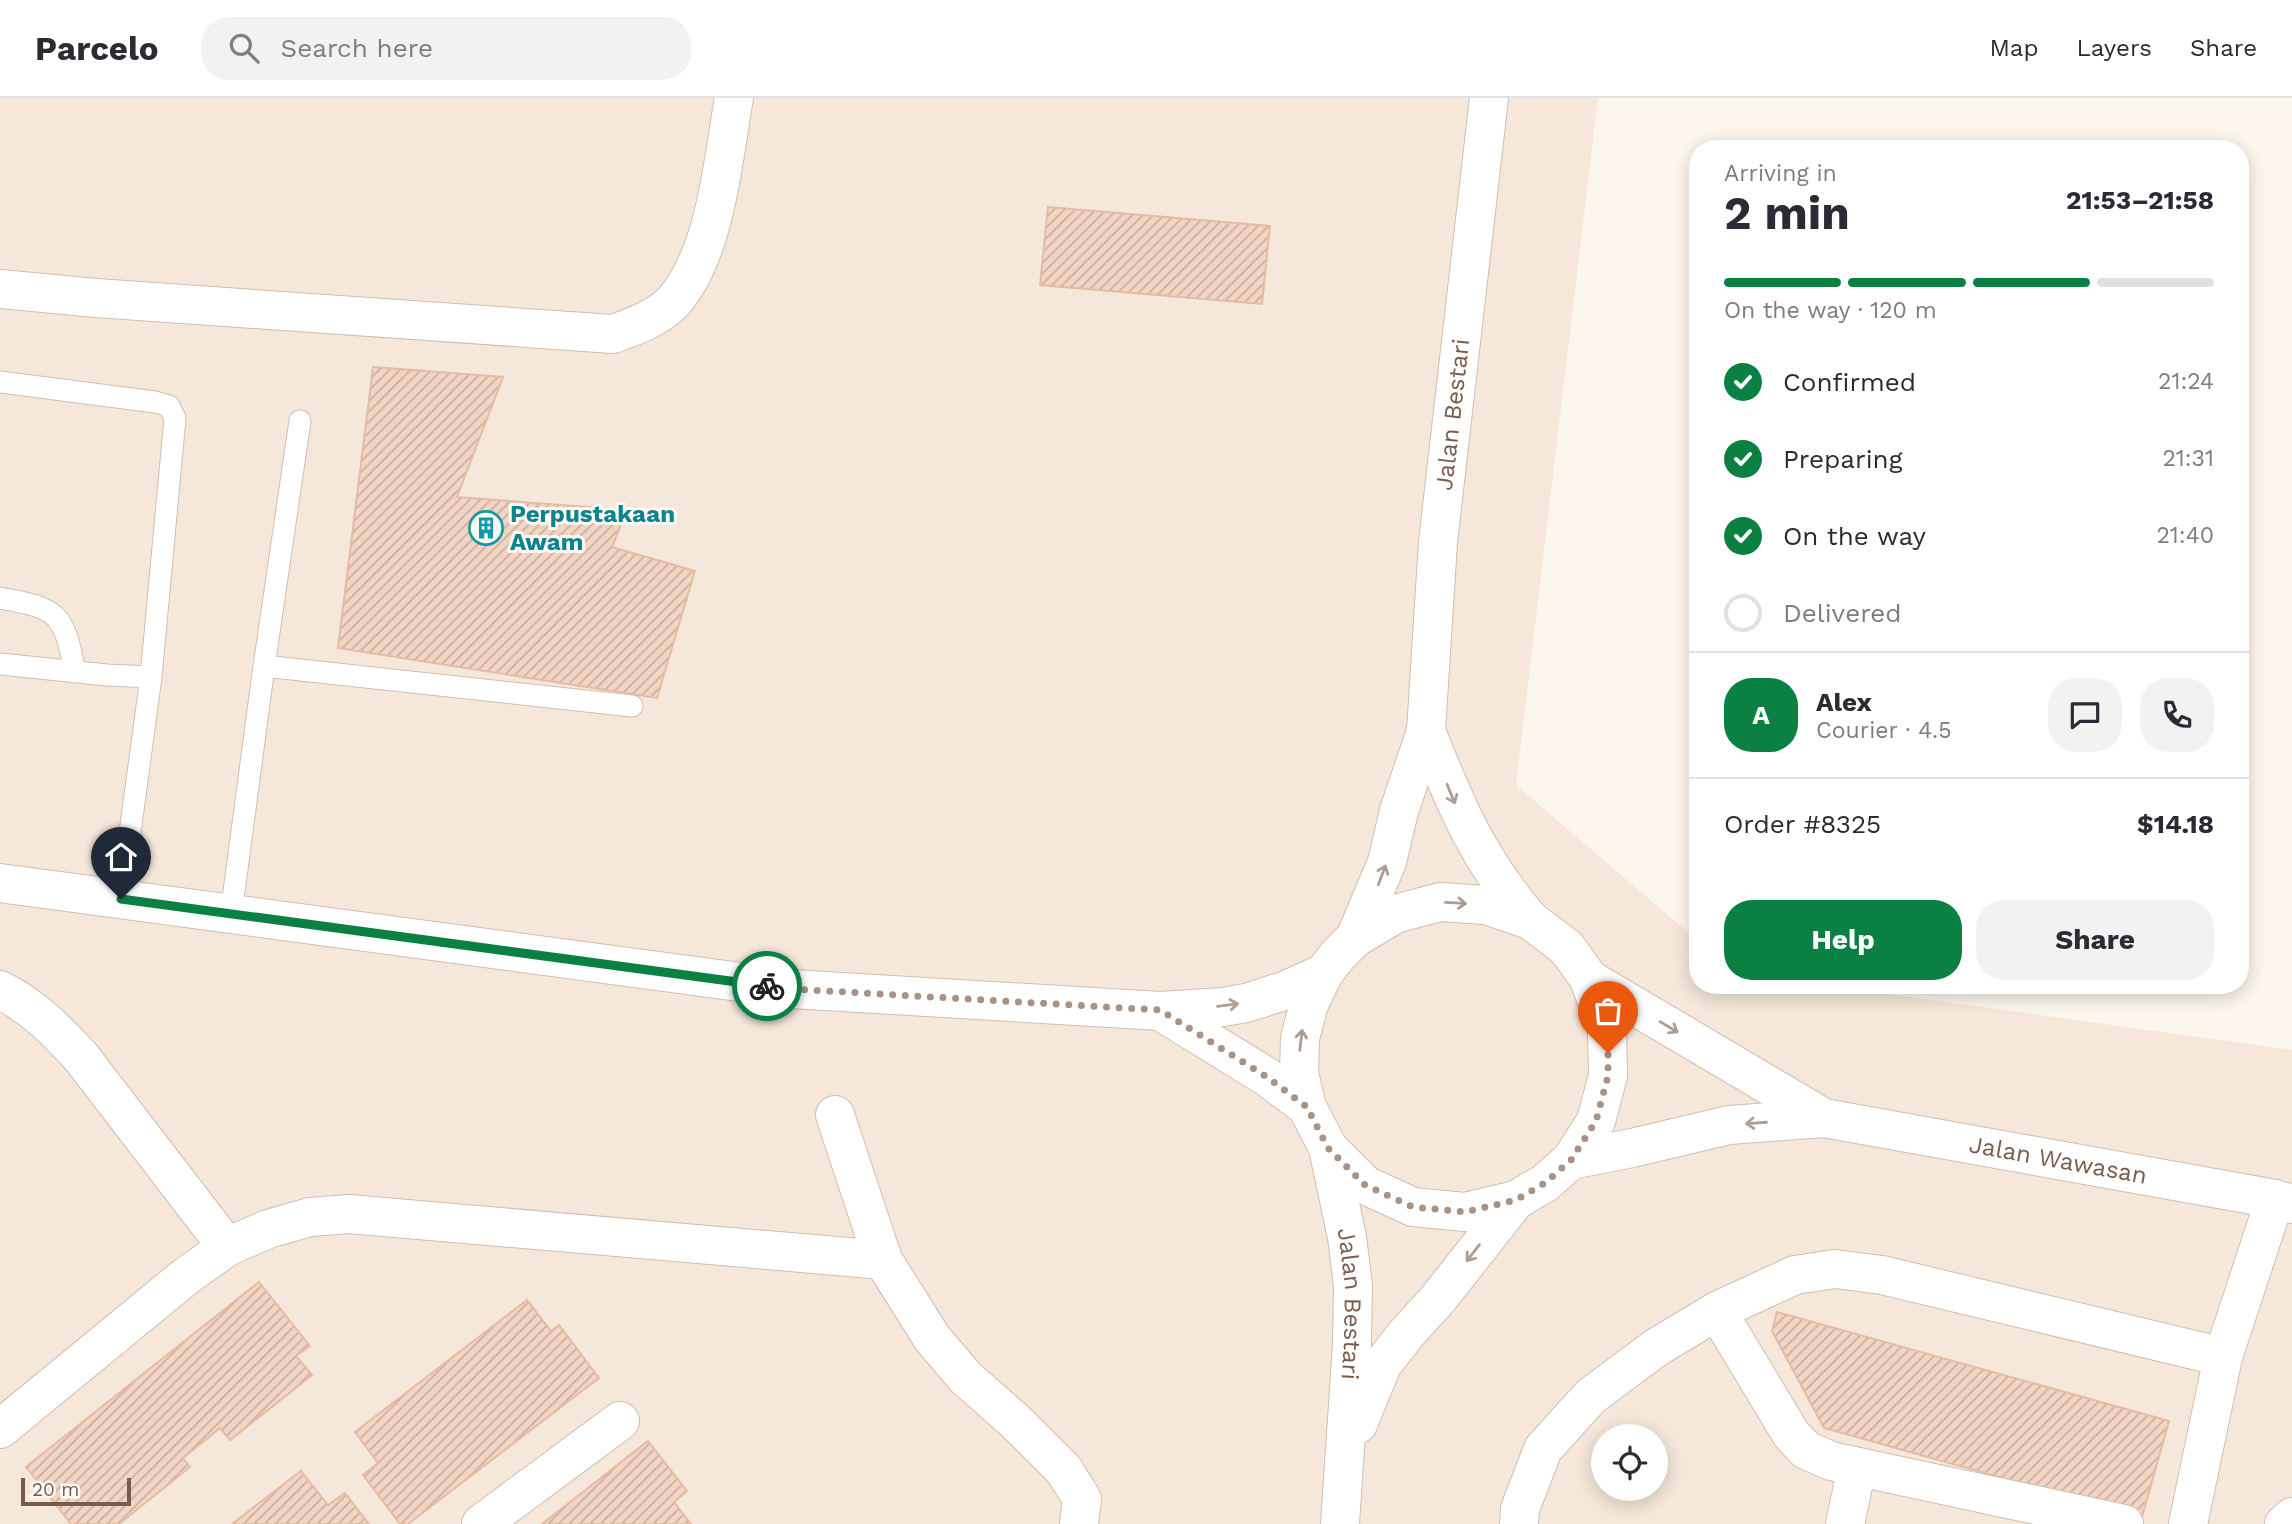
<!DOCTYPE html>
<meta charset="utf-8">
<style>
body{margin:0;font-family:"Work Sans",sans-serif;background:#f2f2f3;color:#2b2b33;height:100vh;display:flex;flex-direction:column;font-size:26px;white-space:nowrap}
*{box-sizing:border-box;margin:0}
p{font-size:23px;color:#7c7c81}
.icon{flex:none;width:38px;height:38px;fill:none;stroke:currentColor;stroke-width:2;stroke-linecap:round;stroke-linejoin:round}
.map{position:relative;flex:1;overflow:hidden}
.sheet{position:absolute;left:1689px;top:42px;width:560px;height:854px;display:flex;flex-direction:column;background:#fff;border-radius:28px;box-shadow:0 4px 18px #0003}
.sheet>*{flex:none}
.fabs{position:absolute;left:1591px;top:1326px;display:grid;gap:14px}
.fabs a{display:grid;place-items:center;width:77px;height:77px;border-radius:50%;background:#fff;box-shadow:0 4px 18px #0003;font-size:35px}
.scale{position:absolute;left:21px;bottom:18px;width:110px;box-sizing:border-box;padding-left:7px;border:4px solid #7a5c4d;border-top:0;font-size:19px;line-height:24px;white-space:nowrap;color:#7a5c4d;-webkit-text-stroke:5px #fffaf3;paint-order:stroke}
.pin{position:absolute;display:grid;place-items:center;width:60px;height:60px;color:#fff;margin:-72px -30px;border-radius:50% 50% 50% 0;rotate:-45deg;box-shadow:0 0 7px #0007}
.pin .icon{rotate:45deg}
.courier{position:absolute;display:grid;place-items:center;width:70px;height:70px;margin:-35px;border:5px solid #0b8043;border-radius:50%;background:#fff;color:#222;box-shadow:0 2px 9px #0007}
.summary em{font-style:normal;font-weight:700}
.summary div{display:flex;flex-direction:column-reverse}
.summary{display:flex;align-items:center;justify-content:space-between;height:119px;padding:0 35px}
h1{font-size:46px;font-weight:700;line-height:52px}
.bar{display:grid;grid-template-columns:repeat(4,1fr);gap:10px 7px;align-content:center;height:84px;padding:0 35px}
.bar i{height:9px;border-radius:5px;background:#e1e1e2}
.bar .current{background:#0b8043}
.bar p{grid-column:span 4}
.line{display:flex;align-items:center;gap:18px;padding:0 35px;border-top:2px solid #e1e1e2}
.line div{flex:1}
.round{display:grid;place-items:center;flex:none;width:74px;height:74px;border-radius:28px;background:#f2f2f3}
ol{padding:0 35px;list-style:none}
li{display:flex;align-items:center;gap:21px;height:77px}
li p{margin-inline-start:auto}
li .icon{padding:7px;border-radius:50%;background:#0b8043;color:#fff;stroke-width:4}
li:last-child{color:#7c7c81}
li i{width:38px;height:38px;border:4px solid #e1e1e2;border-radius:50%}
.button{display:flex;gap:14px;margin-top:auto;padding:14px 35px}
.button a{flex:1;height:80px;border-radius:28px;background:#0b8043;color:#fff;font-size:28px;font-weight:700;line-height:80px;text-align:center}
.button a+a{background:#f2f2f3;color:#2b2b33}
header{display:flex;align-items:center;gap:42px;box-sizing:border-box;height:98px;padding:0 35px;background:#fff;border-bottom:2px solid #e1e1e2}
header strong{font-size:33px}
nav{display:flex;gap:38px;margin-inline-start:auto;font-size:24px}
.search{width:490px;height:63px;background:#f2f2f3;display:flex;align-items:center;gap:18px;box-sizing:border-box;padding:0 24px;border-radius:28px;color:#7c7c81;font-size:26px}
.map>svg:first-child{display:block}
.residential{fill:#f5e8da;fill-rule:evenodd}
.building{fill:url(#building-hatch);stroke:#e6bba3;stroke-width:2}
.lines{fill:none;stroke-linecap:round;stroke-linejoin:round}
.service-casing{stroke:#d1beb0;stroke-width:23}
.minor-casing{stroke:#d1beb0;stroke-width:40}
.tertiary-casing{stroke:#d1beb0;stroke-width:40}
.service{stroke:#fff;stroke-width:21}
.minor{stroke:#fff;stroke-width:38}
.tertiary{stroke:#fff;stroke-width:38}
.oneway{stroke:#af9d94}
.done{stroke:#a89285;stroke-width:7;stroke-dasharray:0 12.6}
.route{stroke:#0b8043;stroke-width:9}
.labels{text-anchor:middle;stroke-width:6;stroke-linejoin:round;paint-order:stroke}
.street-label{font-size:24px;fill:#7a5c4d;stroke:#fffaf3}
.culture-label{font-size:24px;font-weight:bold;fill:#0d838f;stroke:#fffaf3;text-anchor:start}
</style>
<header>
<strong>Parcelo</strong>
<div class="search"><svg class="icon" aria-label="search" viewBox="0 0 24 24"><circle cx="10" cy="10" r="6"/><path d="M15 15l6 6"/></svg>Search here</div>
<nav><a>Map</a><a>Layers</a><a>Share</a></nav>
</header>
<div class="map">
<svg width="2292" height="1426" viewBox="0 0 2292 1426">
<defs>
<pattern id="building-hatch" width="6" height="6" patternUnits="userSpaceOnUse" patternTransform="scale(1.75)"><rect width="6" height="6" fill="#f3d5c3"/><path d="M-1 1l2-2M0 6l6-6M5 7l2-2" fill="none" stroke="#cab0a1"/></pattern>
</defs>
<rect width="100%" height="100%" fill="#fdf6ec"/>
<path class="residential" d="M0,0h1598l-82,687 181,155 1,45h126l468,65v474h-2292zM1603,1339h53v52h-53z"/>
<path class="building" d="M1048,109l222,19 -8,78 -222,-19z
M373,269l130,10 -46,120 170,13 -15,37 83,24 -38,127 -319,-50z
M259,1184l51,64 -14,10 16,19 -82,65 -10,-12 -37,30 7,9 -71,57h-48l-45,-57z
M527,1202l24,31 8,-6 40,53 -191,146h-8l-37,-49 15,-12 -23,-31z
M1777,1214l392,109 -27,96 -318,-89 -52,-97z
M648,1343l39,50 -13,11 17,22h-149z
M301,1373l27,34 17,-12 24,31h-137z"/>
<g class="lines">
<g class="service-casing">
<path id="service" d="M0,284l155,20 14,4 6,12 -24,259 -30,222
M0,500c58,10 64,15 75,74
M0,566l107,11 44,2
M264,568l368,40
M231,816l33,-248 36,-245"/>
</g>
<g class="minor-casing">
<g id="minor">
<path d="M0,191l96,9 517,36c22,-8 45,-16 61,-33 42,-49 49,-141 60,-203"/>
<path d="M1426,633c29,73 52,128 104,189"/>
<path id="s1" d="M1355,840l32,-76 12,-51 27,-80 12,-189 51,-444"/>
<path d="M0,892c33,16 57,41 81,67l146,190"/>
<path d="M835,1017l48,145 49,78 34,40 50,44 48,48 18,29 -3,25"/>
<path id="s2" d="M1328,1050l19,89 6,49 -1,58 -12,180"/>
<path d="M1717,1213l74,123 15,16 25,11 293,63"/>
<path d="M1358,1326l24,-59 24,-31 32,-35 78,-99"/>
<path d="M0,1331l185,-152 42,-30 41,-18 42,-12 39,-3 534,46"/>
<path d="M481,1426l139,-103"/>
<path d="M1519,1426l1,-15 23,-60 48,-53 66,-49 60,-36 78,-36 40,-6 47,6 341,82"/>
<path d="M1845,1426l12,-57"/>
<path d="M2188,1426l35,-167 52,-158"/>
<path d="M2284,1426l8,-7"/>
</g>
</g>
<g class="tertiary-casing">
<g id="tertiary">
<path d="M0,785l792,106 368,22 63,-4 23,-4 38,-12 40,-18"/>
<path d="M1589,881l235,139"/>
<path d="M1160,913l107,66 40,30 21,41 37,37 48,22 52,5 51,-12 29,-17 26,-23 25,-39 12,-45 -1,-46 -18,-51 -22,-31 -37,-28 -44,-15 -46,-3 -45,12 -40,24 -17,17 -14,18 -15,31 -9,34 -1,35 8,34"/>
<path id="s3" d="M1571,1062l61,-12 97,-23 95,-7 451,81 17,5"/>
</g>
</g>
<use href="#service" class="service"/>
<use href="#minor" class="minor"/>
<use href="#tertiary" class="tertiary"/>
</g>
<defs><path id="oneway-shaft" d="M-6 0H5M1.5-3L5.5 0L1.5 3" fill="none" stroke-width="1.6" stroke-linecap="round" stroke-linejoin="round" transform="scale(1.75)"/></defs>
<g class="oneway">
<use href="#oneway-shaft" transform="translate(1451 696) rotate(68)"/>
<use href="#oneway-shaft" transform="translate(1382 777) rotate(-69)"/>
<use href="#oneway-shaft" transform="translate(1456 805) rotate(3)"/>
<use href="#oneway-shaft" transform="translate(1228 907) rotate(-8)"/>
<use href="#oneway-shaft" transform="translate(1669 929) rotate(31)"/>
<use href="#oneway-shaft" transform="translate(1301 942) rotate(-83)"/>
<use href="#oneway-shaft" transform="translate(1756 1025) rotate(176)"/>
<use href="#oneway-shaft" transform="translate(1473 1155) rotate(128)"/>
</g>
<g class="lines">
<path class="done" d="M767,888l25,3 368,21 107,67 40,30 21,41 37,37 48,22 52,5 51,-12 29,-17 26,-23 25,-39 12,-45v-23"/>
<path class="route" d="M121,801l646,87"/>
</g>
<defs>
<g id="building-ring" transform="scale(1.75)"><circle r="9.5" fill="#fffaf3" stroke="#0f9aa8" stroke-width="1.5"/><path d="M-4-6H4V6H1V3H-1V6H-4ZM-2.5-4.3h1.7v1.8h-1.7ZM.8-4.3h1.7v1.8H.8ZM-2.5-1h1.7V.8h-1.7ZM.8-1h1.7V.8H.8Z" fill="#0f9aa8"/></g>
</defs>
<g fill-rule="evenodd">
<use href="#building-ring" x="486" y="430"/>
</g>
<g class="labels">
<g class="street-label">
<text dy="8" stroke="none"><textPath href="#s1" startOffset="537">Jalan Bestari</textPath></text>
<text dy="8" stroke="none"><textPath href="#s3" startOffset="495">Jalan Wawasan</textPath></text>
<text dy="8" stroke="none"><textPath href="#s2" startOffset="158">Jalan Bestari</textPath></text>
</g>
<g class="culture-label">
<text x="510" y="424">Perpustakaan<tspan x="510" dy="28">Awam</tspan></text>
</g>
</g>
</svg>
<div class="fabs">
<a><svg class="icon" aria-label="locate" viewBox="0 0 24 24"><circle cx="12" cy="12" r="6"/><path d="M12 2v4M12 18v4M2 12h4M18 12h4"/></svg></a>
</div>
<div class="scale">20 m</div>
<div class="pin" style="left:1608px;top:955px;background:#ea580c"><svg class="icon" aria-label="bag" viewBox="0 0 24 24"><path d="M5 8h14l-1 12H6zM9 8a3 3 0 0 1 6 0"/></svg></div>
<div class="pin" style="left:121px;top:801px;background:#1f2937"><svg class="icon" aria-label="home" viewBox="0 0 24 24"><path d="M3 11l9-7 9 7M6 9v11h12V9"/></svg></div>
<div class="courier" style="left:767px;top:888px"><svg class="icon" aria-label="bike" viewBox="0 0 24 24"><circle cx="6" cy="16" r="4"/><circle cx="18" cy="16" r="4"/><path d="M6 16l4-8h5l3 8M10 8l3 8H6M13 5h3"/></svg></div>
<section class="sheet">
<div class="summary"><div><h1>2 min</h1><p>Arriving in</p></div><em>21:53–21:58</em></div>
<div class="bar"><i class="current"></i><i class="current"></i><i class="current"></i><i></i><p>On the way · 120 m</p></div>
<ol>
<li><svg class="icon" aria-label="check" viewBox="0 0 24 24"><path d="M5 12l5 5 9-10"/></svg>Confirmed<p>21:24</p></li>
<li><svg class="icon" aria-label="check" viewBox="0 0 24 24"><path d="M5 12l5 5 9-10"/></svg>Preparing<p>21:31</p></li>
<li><svg class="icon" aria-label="check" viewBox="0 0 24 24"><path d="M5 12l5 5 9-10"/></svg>On the way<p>21:40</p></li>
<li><i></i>Delivered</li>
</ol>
<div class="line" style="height:126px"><b class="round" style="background:#0b8043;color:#fff">A</b><div><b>Alex</b><p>Courier · 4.5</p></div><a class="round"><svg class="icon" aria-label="chat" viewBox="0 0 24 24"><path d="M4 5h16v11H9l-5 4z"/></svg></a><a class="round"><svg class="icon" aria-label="phone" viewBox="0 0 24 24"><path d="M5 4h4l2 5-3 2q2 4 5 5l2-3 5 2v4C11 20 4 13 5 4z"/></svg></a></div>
<div class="line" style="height:91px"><div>Order #8325</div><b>$14.18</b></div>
<div class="button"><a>Help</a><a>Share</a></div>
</section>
</div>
